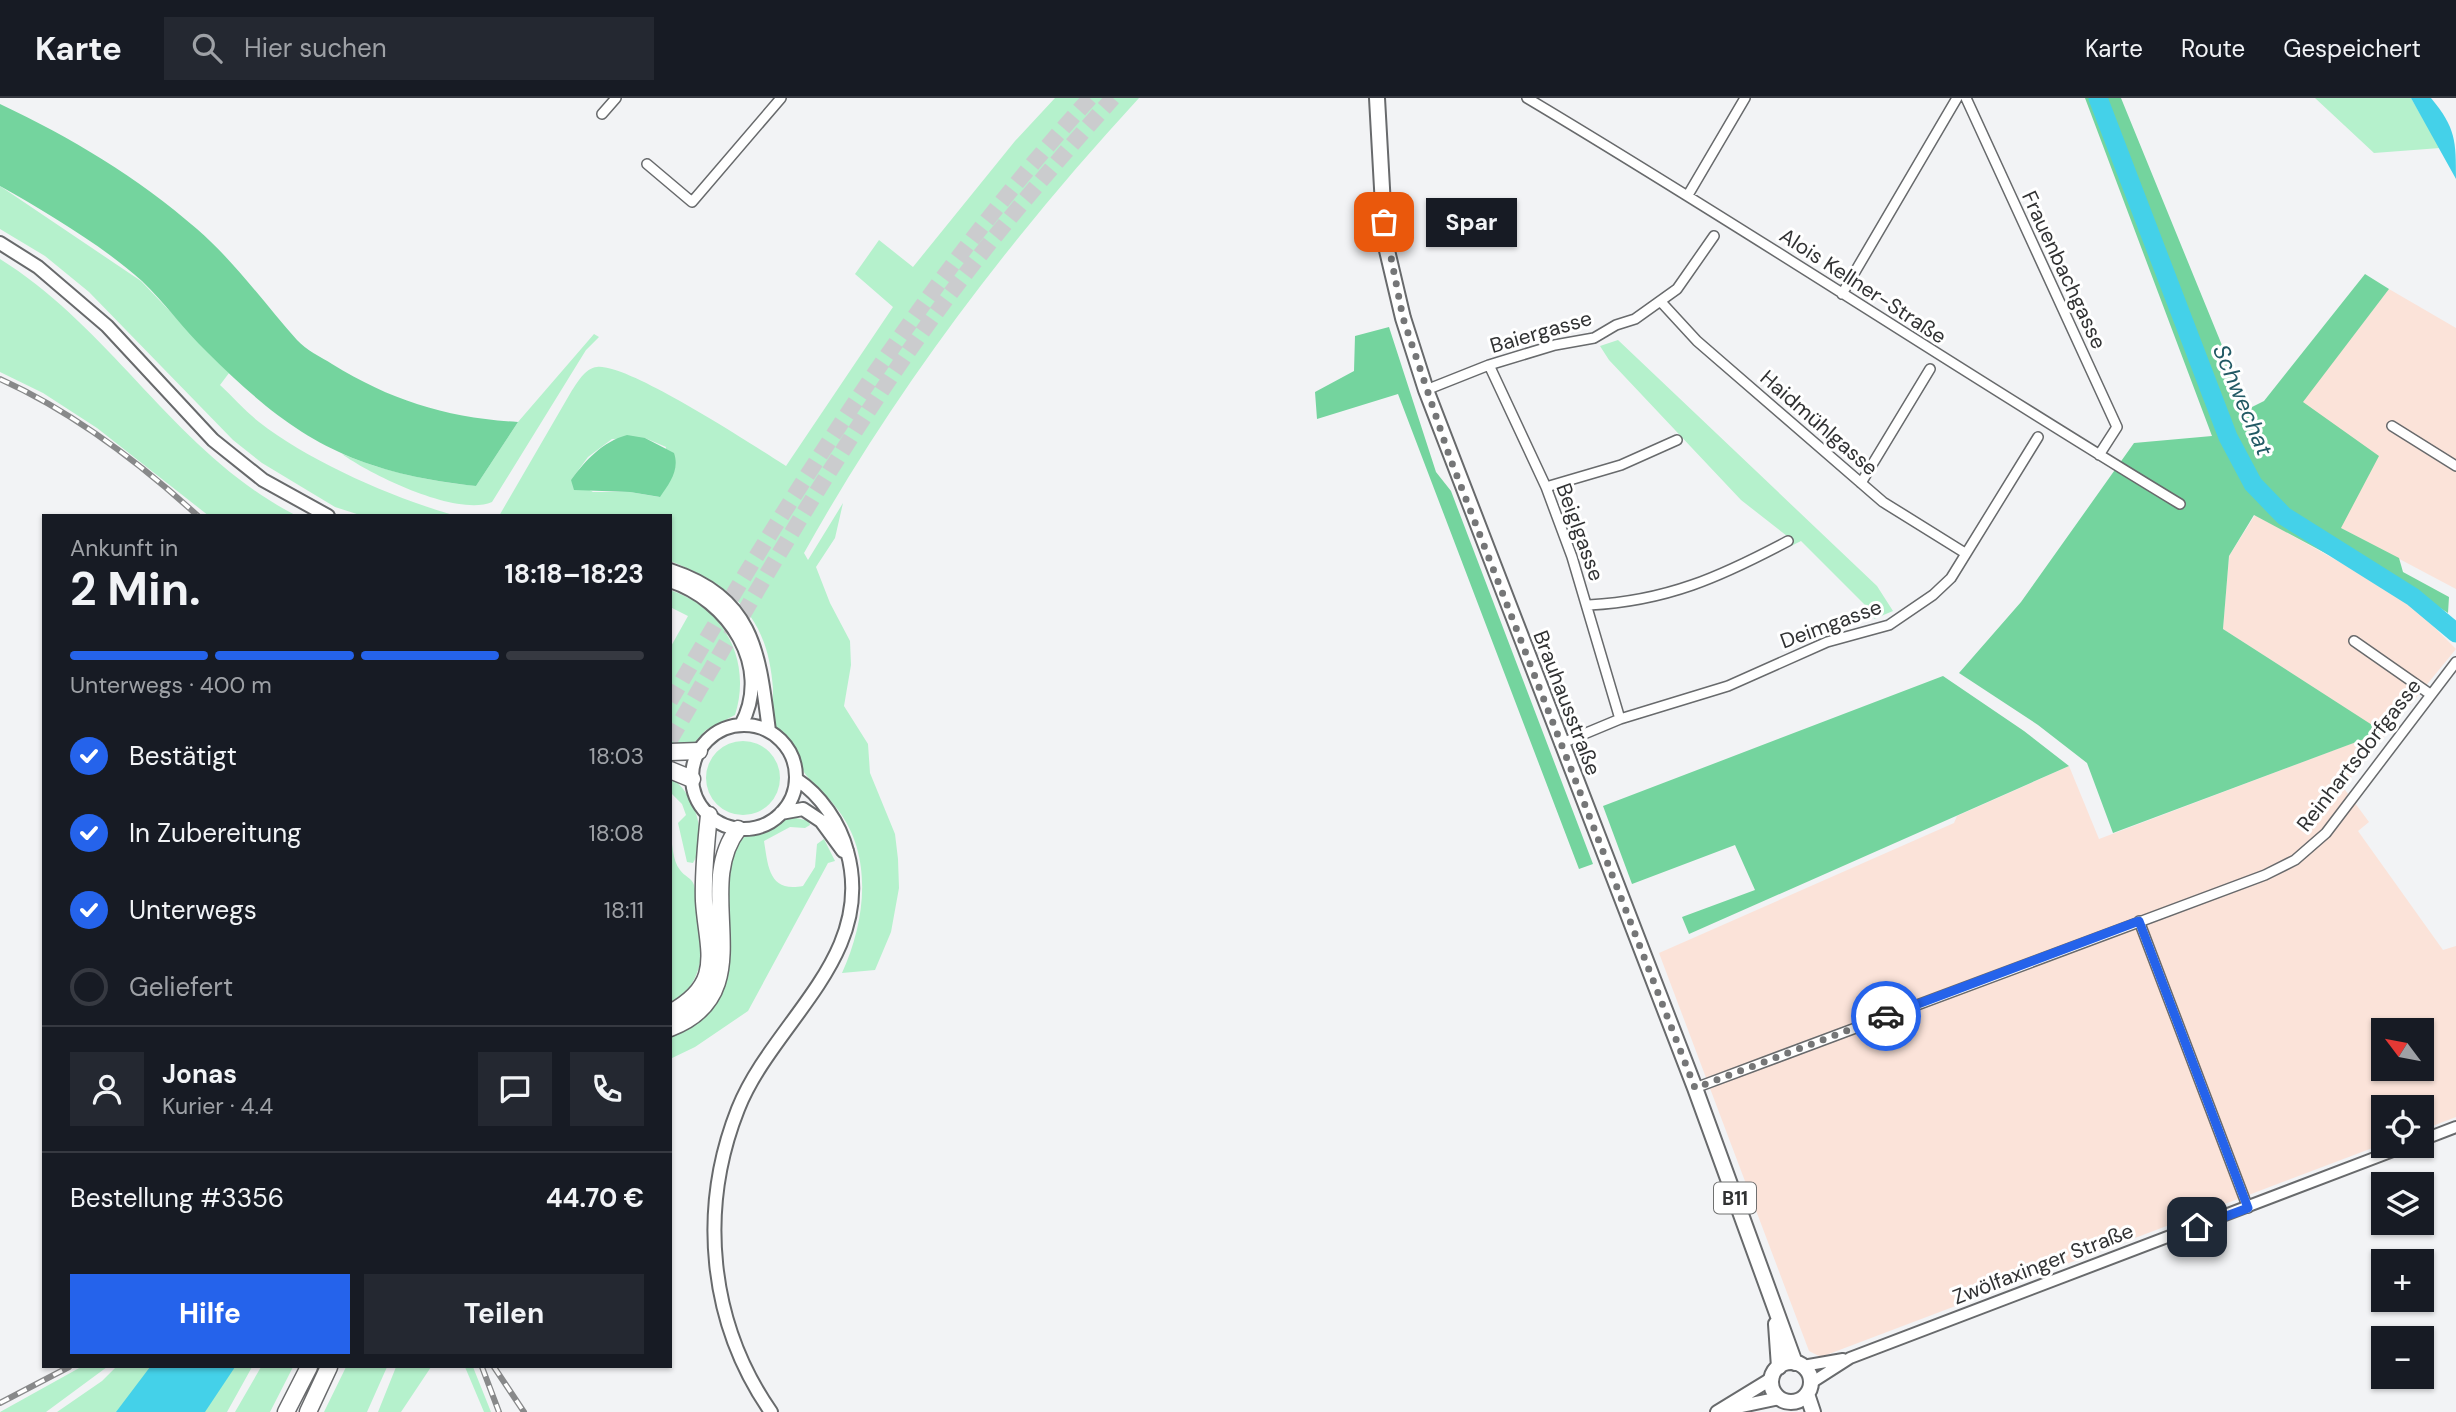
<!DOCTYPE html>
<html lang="de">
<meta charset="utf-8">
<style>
body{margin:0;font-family:"DM Sans",sans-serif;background:#242831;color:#f1f3f6;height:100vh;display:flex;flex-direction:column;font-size:26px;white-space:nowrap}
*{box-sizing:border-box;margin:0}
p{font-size:23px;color:#9ea1a6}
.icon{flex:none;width:38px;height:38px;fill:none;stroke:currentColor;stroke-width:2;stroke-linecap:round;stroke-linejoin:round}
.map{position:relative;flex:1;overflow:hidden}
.panel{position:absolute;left:42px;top:416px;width:630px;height:854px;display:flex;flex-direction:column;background:#171b24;border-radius:0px;box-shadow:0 2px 5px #0004}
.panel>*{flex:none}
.needle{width:46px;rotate:302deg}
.controls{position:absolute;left:2371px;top:920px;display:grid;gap:14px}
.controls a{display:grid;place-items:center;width:63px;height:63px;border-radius:0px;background:#171b24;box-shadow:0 2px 5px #0004;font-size:35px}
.pin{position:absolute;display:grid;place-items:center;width:60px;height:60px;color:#fff;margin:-30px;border-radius:14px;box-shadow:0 4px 10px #0006}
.courier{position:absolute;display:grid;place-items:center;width:70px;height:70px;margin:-35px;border:5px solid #2563eb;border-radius:50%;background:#fff;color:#222;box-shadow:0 2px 9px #0007}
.bubble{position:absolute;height:49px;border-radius:0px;background:#171b24;box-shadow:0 2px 5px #0004;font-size:23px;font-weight:700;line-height:49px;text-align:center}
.head em{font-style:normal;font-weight:700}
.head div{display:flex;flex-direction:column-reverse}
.head{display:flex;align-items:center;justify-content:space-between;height:119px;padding:0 28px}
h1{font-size:46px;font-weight:700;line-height:52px}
.bar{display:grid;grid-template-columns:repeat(4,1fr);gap:10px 7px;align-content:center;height:84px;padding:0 28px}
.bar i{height:9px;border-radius:5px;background:#363941}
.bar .current{background:#2563eb}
.bar p{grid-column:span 4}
.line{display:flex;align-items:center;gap:18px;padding:0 28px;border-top:2px solid #363941}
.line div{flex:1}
.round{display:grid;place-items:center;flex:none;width:74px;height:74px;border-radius:0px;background:#242831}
ol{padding:0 28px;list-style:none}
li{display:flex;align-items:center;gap:21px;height:77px}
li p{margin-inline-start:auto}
li .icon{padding:7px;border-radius:50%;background:#2563eb;color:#fff;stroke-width:4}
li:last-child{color:#9ea1a6}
li i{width:38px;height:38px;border:4px solid #363941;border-radius:50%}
.primary-button{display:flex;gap:14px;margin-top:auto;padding:14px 28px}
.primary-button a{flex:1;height:80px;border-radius:0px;background:#2563eb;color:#fff;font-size:28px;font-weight:700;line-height:80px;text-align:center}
.primary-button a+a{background:#242831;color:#f1f3f6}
header{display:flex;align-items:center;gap:42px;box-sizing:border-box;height:98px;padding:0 35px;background:#171b24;border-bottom:2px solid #363941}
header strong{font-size:33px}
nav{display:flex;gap:38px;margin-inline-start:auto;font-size:24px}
.search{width:490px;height:63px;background:#242831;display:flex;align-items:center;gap:18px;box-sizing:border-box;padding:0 24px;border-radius:0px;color:#9ea1a6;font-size:26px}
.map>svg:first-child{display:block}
.industrial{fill:#fbe3d9;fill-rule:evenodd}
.green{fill:#b5f1cc;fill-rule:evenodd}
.forest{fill:#74d49e}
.water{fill:#44d1e9}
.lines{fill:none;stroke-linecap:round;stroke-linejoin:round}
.river{stroke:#44d1e9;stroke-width:19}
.motorway-tunnel{stroke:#cbccce;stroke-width:16;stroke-dasharray:16 8;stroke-linecap:butt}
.minor-casing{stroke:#686a6c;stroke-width:12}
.tertiary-casing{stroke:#686a6c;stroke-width:14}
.secondary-casing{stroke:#686a6c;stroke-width:16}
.primary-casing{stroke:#686a6c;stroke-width:18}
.motorway-casing{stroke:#686a6c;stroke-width:19}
.minor{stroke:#fff;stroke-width:9}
.tertiary{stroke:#fff;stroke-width:10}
.secondary{stroke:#fff;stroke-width:12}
.primary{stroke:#fff;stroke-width:14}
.motorway{stroke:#fff;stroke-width:16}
.rail-casing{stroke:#88898a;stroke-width:6}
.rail{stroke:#fff;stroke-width:3.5;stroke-dasharray:10;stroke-linecap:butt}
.done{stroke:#757677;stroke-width:7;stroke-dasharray:0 12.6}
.route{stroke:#2563eb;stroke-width:9}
.labels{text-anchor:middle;stroke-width:6;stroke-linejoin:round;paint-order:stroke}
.shield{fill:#fff;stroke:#6f7070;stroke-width:2}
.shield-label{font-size:19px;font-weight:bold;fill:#313233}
.street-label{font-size:21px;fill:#313233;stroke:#fff}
.water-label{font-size:23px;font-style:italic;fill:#225a65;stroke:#fff}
</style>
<header>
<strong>Karte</strong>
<div class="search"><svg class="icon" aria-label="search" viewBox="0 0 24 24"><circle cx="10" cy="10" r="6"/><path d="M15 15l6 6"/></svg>Hier suchen</div>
<nav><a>Karte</a><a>Route</a><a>Gespeichert</a></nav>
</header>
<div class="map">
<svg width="2456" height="1314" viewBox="0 0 2456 1314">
<rect width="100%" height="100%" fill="#f2f3f5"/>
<path class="industrial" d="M2389,191l67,39v261l-115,-61 -39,-126z
M2255,417l151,84 50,50 -113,138 26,35 -11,9 85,119 13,-4v171l-34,13v-22h-38l-1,36 -562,213 -12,-6 -150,-398 295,-130 3,-7 112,-50 30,73 283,-107 -159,-103 6,-73zM2384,933h38v38h-38z"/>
<path class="green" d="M1055,0h84c-128,139 -243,290 -335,455l4,7 35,-57 -8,35 -19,29 14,36 20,38 1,24 -7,41 24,38 2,29 25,61 3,25 1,29 -8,44 -16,38 -33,3c23,-50 32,-116 -4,-163 -9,-13 -22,-23 -32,-35 -6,-7 -6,-17 -10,-25 -5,-8 -13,-12 -18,-19 -7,-9 -5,-31 -5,-42 -5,-72 -39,-103 -103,-128v-45h-171l72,-124c6,-9 14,-24 26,-25 31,-4 157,79 189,99l107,-159 -38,-33 24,-34 34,27 102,-126zM645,340l21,9 -7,50 -29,-5h-37l-22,-12 17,-23 24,-18z
M2315,0h96l29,50 -66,5z
M0,88l141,95 88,92 -9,12c13,12 25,26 39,37 51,40 136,77 198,94h-94l-28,-9 -73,-44 -29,-23 -144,-148 -44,-36 -45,-27z
M0,161c113,70 177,196 297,257h-88l-112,-88 -54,-35 -43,-21z
M594,236l5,3 -13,13 -94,152c-35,15 -121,-27 -150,-48 44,18 87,27 134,32l42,-64z
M1618,242l259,246 16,25 -19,8 -2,-7 -71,-71 -10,5 -4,-10 -46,-36 -132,-140 -9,-14z
M670,492c55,18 82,71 65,125l-29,15 -13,14 -23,1v-97l18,-32 -18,-9z
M706 680a37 37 0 1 1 74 0a37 37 0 1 1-74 0Z
M670,679c25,16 39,60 23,86l-6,-1 -9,-39 8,-8 -4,-11 -12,-12z
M792,719l17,4 1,4 -5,3 -15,-1 -26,14c4,25 5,52 39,45l12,-19 2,-23 7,-5 11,22 -7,2 -80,148 -53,36 -25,12v-26l23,-12 34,-162 15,-21z
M670,734c3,12 2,28 10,38 4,6 12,8 14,15 11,42 18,95 -24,120z
M81,1269h26l-61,45h-46z
M116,1269h136l-25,45h-170l45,-31z
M261,1269h32l-23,45h-35z
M346,1269h41l-20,45h-43z
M396,1269h35l-30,45h-23z
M465,1269h8l18,45h-7z"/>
<path class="forest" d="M2085,0h36l127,311 16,-8 101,-127 24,15 -86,113 76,54 -38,72 58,30 4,14 46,25 -1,16 -64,-41 -57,-18 -73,-39 -25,41 -6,73 160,103 -270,101 -26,-70 -49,-38 -79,-52 62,-71 113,-159 78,-7z
M0,6c72,34 137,73 197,125 38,33 67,74 100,111 9,10 24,17 35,24 60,37 116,54 186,58l-42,64c-124,-14 -182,-47 -269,-134 -23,-22 -42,-49 -65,-71 -39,-35 -96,-69 -142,-95z
M1389,229l47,145 15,19 142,373 -14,5 -181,-475 -81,25 -2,-27 39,-21 1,-35z
M627,337l18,3 29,15c6,17 -5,31 -14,44l-30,-5 -56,-2 -3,-10c15,-20 31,-38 56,-45z
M1943,578l81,55 45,35 -380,168 -7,-17 73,-27 -20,-45 -103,39 -29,-78z"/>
<path class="water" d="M2411,0h20c25,30 25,43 25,81z
M150,1269h85l-30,45h-89z"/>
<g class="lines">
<path class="river" d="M2098,0l130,339 25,47 31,32 129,81 43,36"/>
<path class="motorway-tunnel" d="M670,603c124,-212 254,-420 420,-603
M670,642c76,-131 151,-262 236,-385 63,-91 134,-175 207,-257"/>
<g class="minor-casing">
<path id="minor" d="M1527,0c220,131 433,273 653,406
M1966,0l151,329 -18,28
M602,16l14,-16
M647,66l45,38 89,-104
M1688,97l57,-97
M1842,196l115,-196
M1662,205l35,38 186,161 82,51
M1489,267l57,122 26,70 48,162
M1426,292l63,-25 66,-20 39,-7 22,-13 19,-6 42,-30 37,-53
M2392,328l64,40
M1861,385l69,-114
M1546,389l75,-22 56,-25
M1589,507c78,-4 131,-28 199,-64
M2354,543l76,53
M1560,646l60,-25 108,-33 99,-44 62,-17 44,-30 18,-17 87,-141
M2139,823l109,287
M1695,990l570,-213 30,-15 31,-27 130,-171"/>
</g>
<g class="tertiary-casing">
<path id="tertiary" d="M2422,1042l34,-13
M1803,1268l40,-7
M1811,1285l39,-25 556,-212"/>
</g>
<g class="secondary-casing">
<path id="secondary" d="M0,145l38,24 69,59 106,114 50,40 65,36
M670,472c85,28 89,83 99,161
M670,483c58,19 103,85 71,144
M692 679a52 52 0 1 1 104 0a52 52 0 1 1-104 0Z
M781,715l22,-4 18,12 22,30
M1732,1310l47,-10
M771,1314c-62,-89 -73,-202 -33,-303 35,-88 139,-152 109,-258 -7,-27 -26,-56 -51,-72
M1717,1314l54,-33"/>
</g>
<g class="primary-casing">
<path id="primary" d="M1377,0l8,144 18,76 23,72 269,698 100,275
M1776,1226l3,43
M1771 1284a20 20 0 1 1 40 0a20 20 0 1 1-40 0Z
M1807,1296l6,18"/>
</g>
<g class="motorway-casing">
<path id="motorway" d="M670,654l29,-1
M670,672l22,9
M670,915c56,-30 37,-63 34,-112 -1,-29 2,-58 5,-86
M670,930c95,-36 20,-137 68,-199
M286,1314l23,-45
M308,1314l21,-45"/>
</g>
<use href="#minor" class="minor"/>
<use href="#tertiary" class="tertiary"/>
<use href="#secondary" class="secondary"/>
<use href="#primary" class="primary"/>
<use href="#motorway" class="motorway"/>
<g class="rail-casing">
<path id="rail" d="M0,281c73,33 139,83 198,137
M482,1269l17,45
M494,1269l30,45
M0,1305l69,-36"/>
</g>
<use href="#rail" class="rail"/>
</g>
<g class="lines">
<path class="done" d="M1384,124l19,96 47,140 245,630 191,-72"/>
<path class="route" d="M1886,918l253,-95 109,287 -51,19"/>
</g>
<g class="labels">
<rect class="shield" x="1714" y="1084.5" width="42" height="31" rx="5"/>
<g class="shield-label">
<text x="1735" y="1107">B11</text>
</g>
<g class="street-label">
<text transform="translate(2064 172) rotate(65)" y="7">Frauenbachgasse</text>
<text transform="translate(1863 188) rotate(33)" y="7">Alois Kellner-Straße</text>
<text transform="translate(1541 234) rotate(-16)" y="7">Baiergasse</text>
<text transform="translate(1819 325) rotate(41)" y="7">Haidmühlgasse</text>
<text transform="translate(1580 434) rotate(70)" y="7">Beiglgasse</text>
<text transform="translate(1831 526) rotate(-20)" y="7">Deimgasse</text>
<text transform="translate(1567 605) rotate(69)" y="7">Brauhausstraße</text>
<text transform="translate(2359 657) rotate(-52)" y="7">Reinhartsdorfgasse</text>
<text transform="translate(2043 1166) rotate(-21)" y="7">Zwölfaxinger Straße</text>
</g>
<g class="water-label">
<text transform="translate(2243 302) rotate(67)" y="8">Schwechat</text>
</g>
</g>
</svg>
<div class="controls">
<a><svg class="needle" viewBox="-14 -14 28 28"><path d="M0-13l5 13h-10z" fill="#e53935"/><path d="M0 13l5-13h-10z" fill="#9ea1a6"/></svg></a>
<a><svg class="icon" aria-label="locate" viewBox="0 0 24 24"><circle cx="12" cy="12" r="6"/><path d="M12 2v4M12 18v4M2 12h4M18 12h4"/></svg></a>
<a><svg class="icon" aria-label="layers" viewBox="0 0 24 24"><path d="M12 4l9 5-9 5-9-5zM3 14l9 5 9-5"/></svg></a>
<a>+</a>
<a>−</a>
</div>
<div class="pin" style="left:1384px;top:124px;background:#ea580c"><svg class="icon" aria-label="bag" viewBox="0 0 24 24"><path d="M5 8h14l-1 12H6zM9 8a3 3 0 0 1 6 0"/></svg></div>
<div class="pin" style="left:2197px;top:1129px;background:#1f2937"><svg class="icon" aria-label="home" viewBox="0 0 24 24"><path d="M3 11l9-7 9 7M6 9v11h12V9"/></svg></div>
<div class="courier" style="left:1886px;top:918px"><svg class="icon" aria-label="car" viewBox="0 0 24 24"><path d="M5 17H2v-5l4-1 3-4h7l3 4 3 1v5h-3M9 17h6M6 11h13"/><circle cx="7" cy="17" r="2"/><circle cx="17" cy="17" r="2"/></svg></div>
<div class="bubble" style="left:1426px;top:100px;width:91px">Spar</div>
<section class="panel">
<div class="head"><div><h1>2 Min.</h1><p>Ankunft in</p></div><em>18:18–18:23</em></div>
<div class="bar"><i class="current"></i><i class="current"></i><i class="current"></i><i></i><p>Unterwegs · 400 m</p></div>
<ol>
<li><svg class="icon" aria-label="check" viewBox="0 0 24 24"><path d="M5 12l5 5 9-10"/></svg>Bestätigt<p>18:03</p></li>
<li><svg class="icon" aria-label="check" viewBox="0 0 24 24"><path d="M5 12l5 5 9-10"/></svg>In Zubereitung<p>18:08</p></li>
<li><svg class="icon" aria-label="check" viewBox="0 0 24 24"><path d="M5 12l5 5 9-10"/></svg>Unterwegs<p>18:11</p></li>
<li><i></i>Geliefert</li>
</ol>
<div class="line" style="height:126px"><a class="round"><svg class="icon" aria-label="person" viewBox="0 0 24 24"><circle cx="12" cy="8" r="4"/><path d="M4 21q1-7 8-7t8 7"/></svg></a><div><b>Jonas</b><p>Kurier · 4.4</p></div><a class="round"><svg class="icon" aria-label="chat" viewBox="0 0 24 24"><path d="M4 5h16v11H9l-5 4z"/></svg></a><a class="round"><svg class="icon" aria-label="phone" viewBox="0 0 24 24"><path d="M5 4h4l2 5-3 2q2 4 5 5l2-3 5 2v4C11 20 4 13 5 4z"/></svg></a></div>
<div class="line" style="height:91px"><div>Bestellung #3356</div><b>44.70 €</b></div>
<div class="primary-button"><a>Hilfe</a><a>Teilen</a></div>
</section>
</div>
